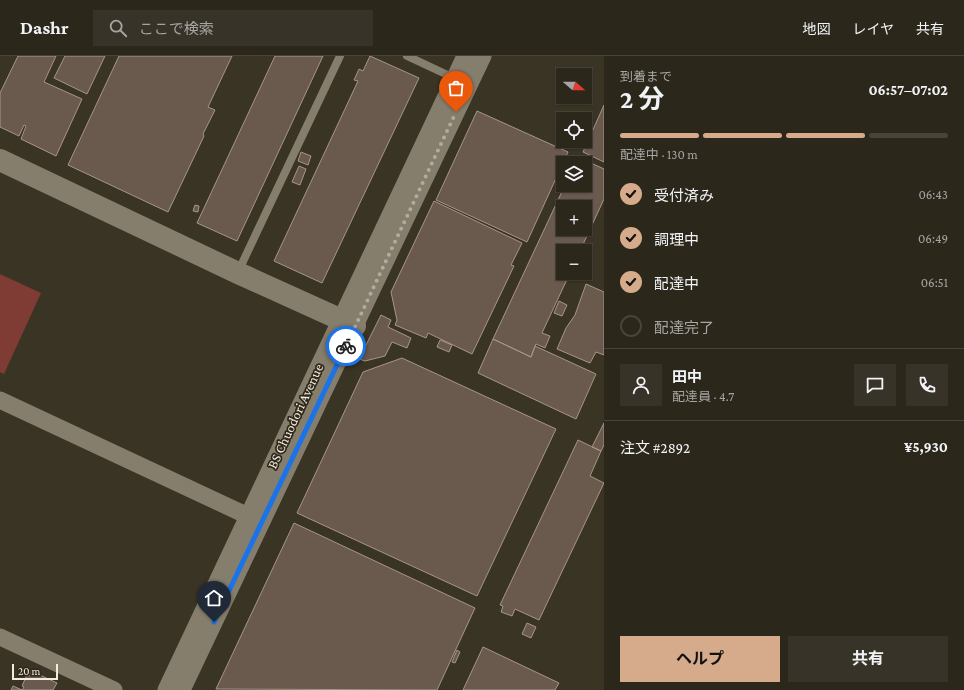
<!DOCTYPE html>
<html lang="ja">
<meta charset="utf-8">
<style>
body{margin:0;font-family:"Crimson Pro","Noto Sans JP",serif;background:#383328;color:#f1f3f6;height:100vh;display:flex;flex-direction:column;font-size:15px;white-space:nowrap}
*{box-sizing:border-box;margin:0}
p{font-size:13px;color:#a6a5a3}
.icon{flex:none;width:22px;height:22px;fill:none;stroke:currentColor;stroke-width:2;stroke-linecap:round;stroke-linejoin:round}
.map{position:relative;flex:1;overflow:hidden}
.details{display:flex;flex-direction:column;background:#2c271b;width:360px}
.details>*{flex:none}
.needle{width:26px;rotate:110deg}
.buttons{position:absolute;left:556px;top:12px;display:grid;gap:8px}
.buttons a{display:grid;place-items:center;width:36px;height:36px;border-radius:0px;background:#2c271b;box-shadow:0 1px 3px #0004,0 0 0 1px #48443a;font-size:20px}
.scale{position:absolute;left:12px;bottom:10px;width:46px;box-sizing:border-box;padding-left:4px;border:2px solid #f0ece2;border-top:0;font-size:11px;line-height:14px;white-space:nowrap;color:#f0ece2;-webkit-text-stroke:3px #30291a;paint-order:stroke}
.pin{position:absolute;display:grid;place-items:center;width:34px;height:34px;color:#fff;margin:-41px -17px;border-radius:50% 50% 50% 0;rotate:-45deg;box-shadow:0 0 4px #0007}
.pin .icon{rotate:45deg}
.courier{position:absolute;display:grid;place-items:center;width:40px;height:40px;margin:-20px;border:3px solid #1a73e8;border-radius:50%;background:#fff;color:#222;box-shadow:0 1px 5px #0007}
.overview em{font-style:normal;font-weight:700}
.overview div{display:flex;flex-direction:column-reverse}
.overview{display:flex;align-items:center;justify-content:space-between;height:68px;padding:0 16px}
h1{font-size:26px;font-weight:700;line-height:30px}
.bar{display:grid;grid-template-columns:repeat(4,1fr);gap:6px 4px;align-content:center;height:48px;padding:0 16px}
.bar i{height:5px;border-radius:3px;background:#48443a}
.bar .on{background:#d6ab8b}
.bar p{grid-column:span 4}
.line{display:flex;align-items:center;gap:10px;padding:0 16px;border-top:1px solid #48443a}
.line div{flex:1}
.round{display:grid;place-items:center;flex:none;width:42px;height:42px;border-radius:0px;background:#383328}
ol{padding:0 16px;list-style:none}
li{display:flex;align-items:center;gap:12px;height:44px}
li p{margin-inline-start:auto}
li .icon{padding:4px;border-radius:50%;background:#d6ab8b;color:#111;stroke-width:4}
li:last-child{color:#a6a5a3}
li i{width:22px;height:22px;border:2px solid #48443a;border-radius:50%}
.cta{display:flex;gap:8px;margin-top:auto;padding:8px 16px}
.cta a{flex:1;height:46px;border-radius:0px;background:#d6ab8b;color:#111;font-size:16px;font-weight:700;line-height:46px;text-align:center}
.cta a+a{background:#383328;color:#f1f3f6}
header{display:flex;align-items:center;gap:24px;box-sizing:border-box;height:56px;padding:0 20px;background:#2c271b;border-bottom:1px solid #48443a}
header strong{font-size:19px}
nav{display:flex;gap:22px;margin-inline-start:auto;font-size:14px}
.search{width:280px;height:36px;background:#383328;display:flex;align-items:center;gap:10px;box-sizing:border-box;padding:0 14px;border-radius:0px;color:#a6a5a3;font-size:15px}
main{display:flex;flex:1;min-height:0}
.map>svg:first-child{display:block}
.green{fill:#7f3c35}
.building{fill:#6a5a4e;stroke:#a79588;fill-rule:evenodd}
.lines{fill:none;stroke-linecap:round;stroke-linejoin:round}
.lane{stroke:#867e6c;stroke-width:8}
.street{stroke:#867e6c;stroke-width:17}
.secondary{stroke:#867e6c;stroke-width:22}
.done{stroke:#b0aca0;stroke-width:4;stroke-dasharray:0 7.2}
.route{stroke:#1a73e8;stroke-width:5}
.labels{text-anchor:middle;stroke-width:3.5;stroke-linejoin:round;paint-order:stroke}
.street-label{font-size:14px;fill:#f0ece2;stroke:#30291a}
</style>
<header>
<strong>Dashr</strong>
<div class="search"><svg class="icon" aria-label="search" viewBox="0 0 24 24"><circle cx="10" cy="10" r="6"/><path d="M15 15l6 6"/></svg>ここで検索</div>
<nav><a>地図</a><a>レイヤ</a><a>共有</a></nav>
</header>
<main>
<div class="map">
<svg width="604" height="634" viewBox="0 0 604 634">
<rect width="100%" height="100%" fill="#3a3424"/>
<path class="green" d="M0,218l41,19 -37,81 -4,-2z"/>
<path class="building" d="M18,0h38l-12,26 38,17 -26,57 -35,-17 5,-13 -2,-1 -5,11 -19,-9v-34z
M65,0h40l-18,38 -33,-16z
M119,0h113l-24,51 7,3 -12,24 1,2 -36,76 -100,-47z
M275,0h48l-86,185 -40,-18z
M370,0l49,22 -97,205 -48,-22 84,-180 -4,-1 5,-11 4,2z
M604,49v57l-21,-10z
M477,55l91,41 -41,90 -91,-42z
M301,96l10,4 -3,9 -10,-4z
M578,101l26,12v30l-24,52h-17v22h7l-28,60 8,3 -5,12 -9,-4 -5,13 -38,-18 72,-154h20v-22h-9zM563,151h22v22h-22z
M299,110l7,3 -6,16 -8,-3z
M434,145l88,42 -11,22 3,1 -42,88 -44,-21 -2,5 -31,-13 2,-5 -6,-28z
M195,149l4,1 -1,6 -5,-1z
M586,228l18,8v63l-8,-3 -6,11 -33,-14 9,-21 9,-13z
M559,245l8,4 -5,11 -8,-3z
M381,259l10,5 -3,7 23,11 -4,10 -15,-6 -7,14 -20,5 -6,-2z
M493,283l38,18 4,-11 61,28 -20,45 -98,-46z
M440,284l12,5 -3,7 -12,-5z
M402,302l154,71 -79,167 -180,-83 66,-141z
M604,367v22l-3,6 -9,-4z
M578,384l23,11 -11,25 14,7 -65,137 -24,-11 -3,7 -11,-4 2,-6 -3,-1z
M294,467l181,85 -38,82 -221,-1z
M527,567l9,4 -5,11 -9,-4z
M483,591l76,36 -4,7h-92z
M457,594l3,2 -5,11 -3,-1z
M29,614l28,13 -4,7h-31l2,-3 -2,-1z
M13,630l9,4h-11z"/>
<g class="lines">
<path class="lane" d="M407,0l47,22
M238,216l102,-216"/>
<path class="street" d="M0,344l248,116
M0,581l114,53
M166,634l299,-634
M182,634l301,-634"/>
<path class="secondary" d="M0,104l238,113 117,53"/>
</g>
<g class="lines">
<path class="done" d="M346,290l110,-234"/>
<path class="route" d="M214,566l132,-276"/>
</g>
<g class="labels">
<g class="street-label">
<text transform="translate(295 360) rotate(-65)" y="5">BS Chuodori Avenue</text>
</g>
</g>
</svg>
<div class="buttons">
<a><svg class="needle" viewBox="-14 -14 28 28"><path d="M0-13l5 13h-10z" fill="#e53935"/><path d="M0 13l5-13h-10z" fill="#a6a5a3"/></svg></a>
<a><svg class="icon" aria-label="locate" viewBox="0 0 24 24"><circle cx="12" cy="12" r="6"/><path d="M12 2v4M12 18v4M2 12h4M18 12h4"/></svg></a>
<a><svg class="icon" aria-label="layers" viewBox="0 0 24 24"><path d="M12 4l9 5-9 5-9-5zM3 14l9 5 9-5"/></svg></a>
<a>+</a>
<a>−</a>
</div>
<div class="scale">20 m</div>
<div class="pin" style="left:456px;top:56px;background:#ea580c"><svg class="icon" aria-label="bag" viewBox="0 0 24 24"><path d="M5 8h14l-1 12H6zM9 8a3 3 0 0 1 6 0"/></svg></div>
<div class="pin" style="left:214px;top:566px;background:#1f2937"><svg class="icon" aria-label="home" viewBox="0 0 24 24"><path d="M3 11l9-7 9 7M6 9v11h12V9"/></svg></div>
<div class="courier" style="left:346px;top:290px"><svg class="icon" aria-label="bike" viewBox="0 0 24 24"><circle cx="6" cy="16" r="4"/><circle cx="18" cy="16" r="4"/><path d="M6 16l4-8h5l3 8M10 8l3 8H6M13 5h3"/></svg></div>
</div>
<section class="details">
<div class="overview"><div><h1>2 分</h1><p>到着まで</p></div><em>06:57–07:02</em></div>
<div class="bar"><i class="on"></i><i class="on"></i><i class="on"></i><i></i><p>配達中 · 130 m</p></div>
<ol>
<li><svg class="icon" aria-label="check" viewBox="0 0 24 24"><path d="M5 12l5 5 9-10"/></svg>受付済み<p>06:43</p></li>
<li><svg class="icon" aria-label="check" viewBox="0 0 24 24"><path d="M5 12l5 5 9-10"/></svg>調理中<p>06:49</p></li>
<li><svg class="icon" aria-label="check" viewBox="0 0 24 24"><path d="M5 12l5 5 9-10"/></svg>配達中<p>06:51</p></li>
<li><i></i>配達完了</li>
</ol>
<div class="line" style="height:72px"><a class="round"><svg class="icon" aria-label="person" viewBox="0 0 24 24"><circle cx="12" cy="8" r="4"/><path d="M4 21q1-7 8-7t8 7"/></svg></a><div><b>田中</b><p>配達員 · 4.7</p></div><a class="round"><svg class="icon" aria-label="chat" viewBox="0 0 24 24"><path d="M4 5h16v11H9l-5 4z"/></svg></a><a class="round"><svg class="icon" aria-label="phone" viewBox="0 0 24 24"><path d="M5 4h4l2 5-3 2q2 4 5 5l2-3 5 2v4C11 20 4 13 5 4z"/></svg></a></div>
<div class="line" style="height:52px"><div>注文 #2892</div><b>¥5,930</b></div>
<div class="cta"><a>ヘルプ</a><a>共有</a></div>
</section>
</main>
